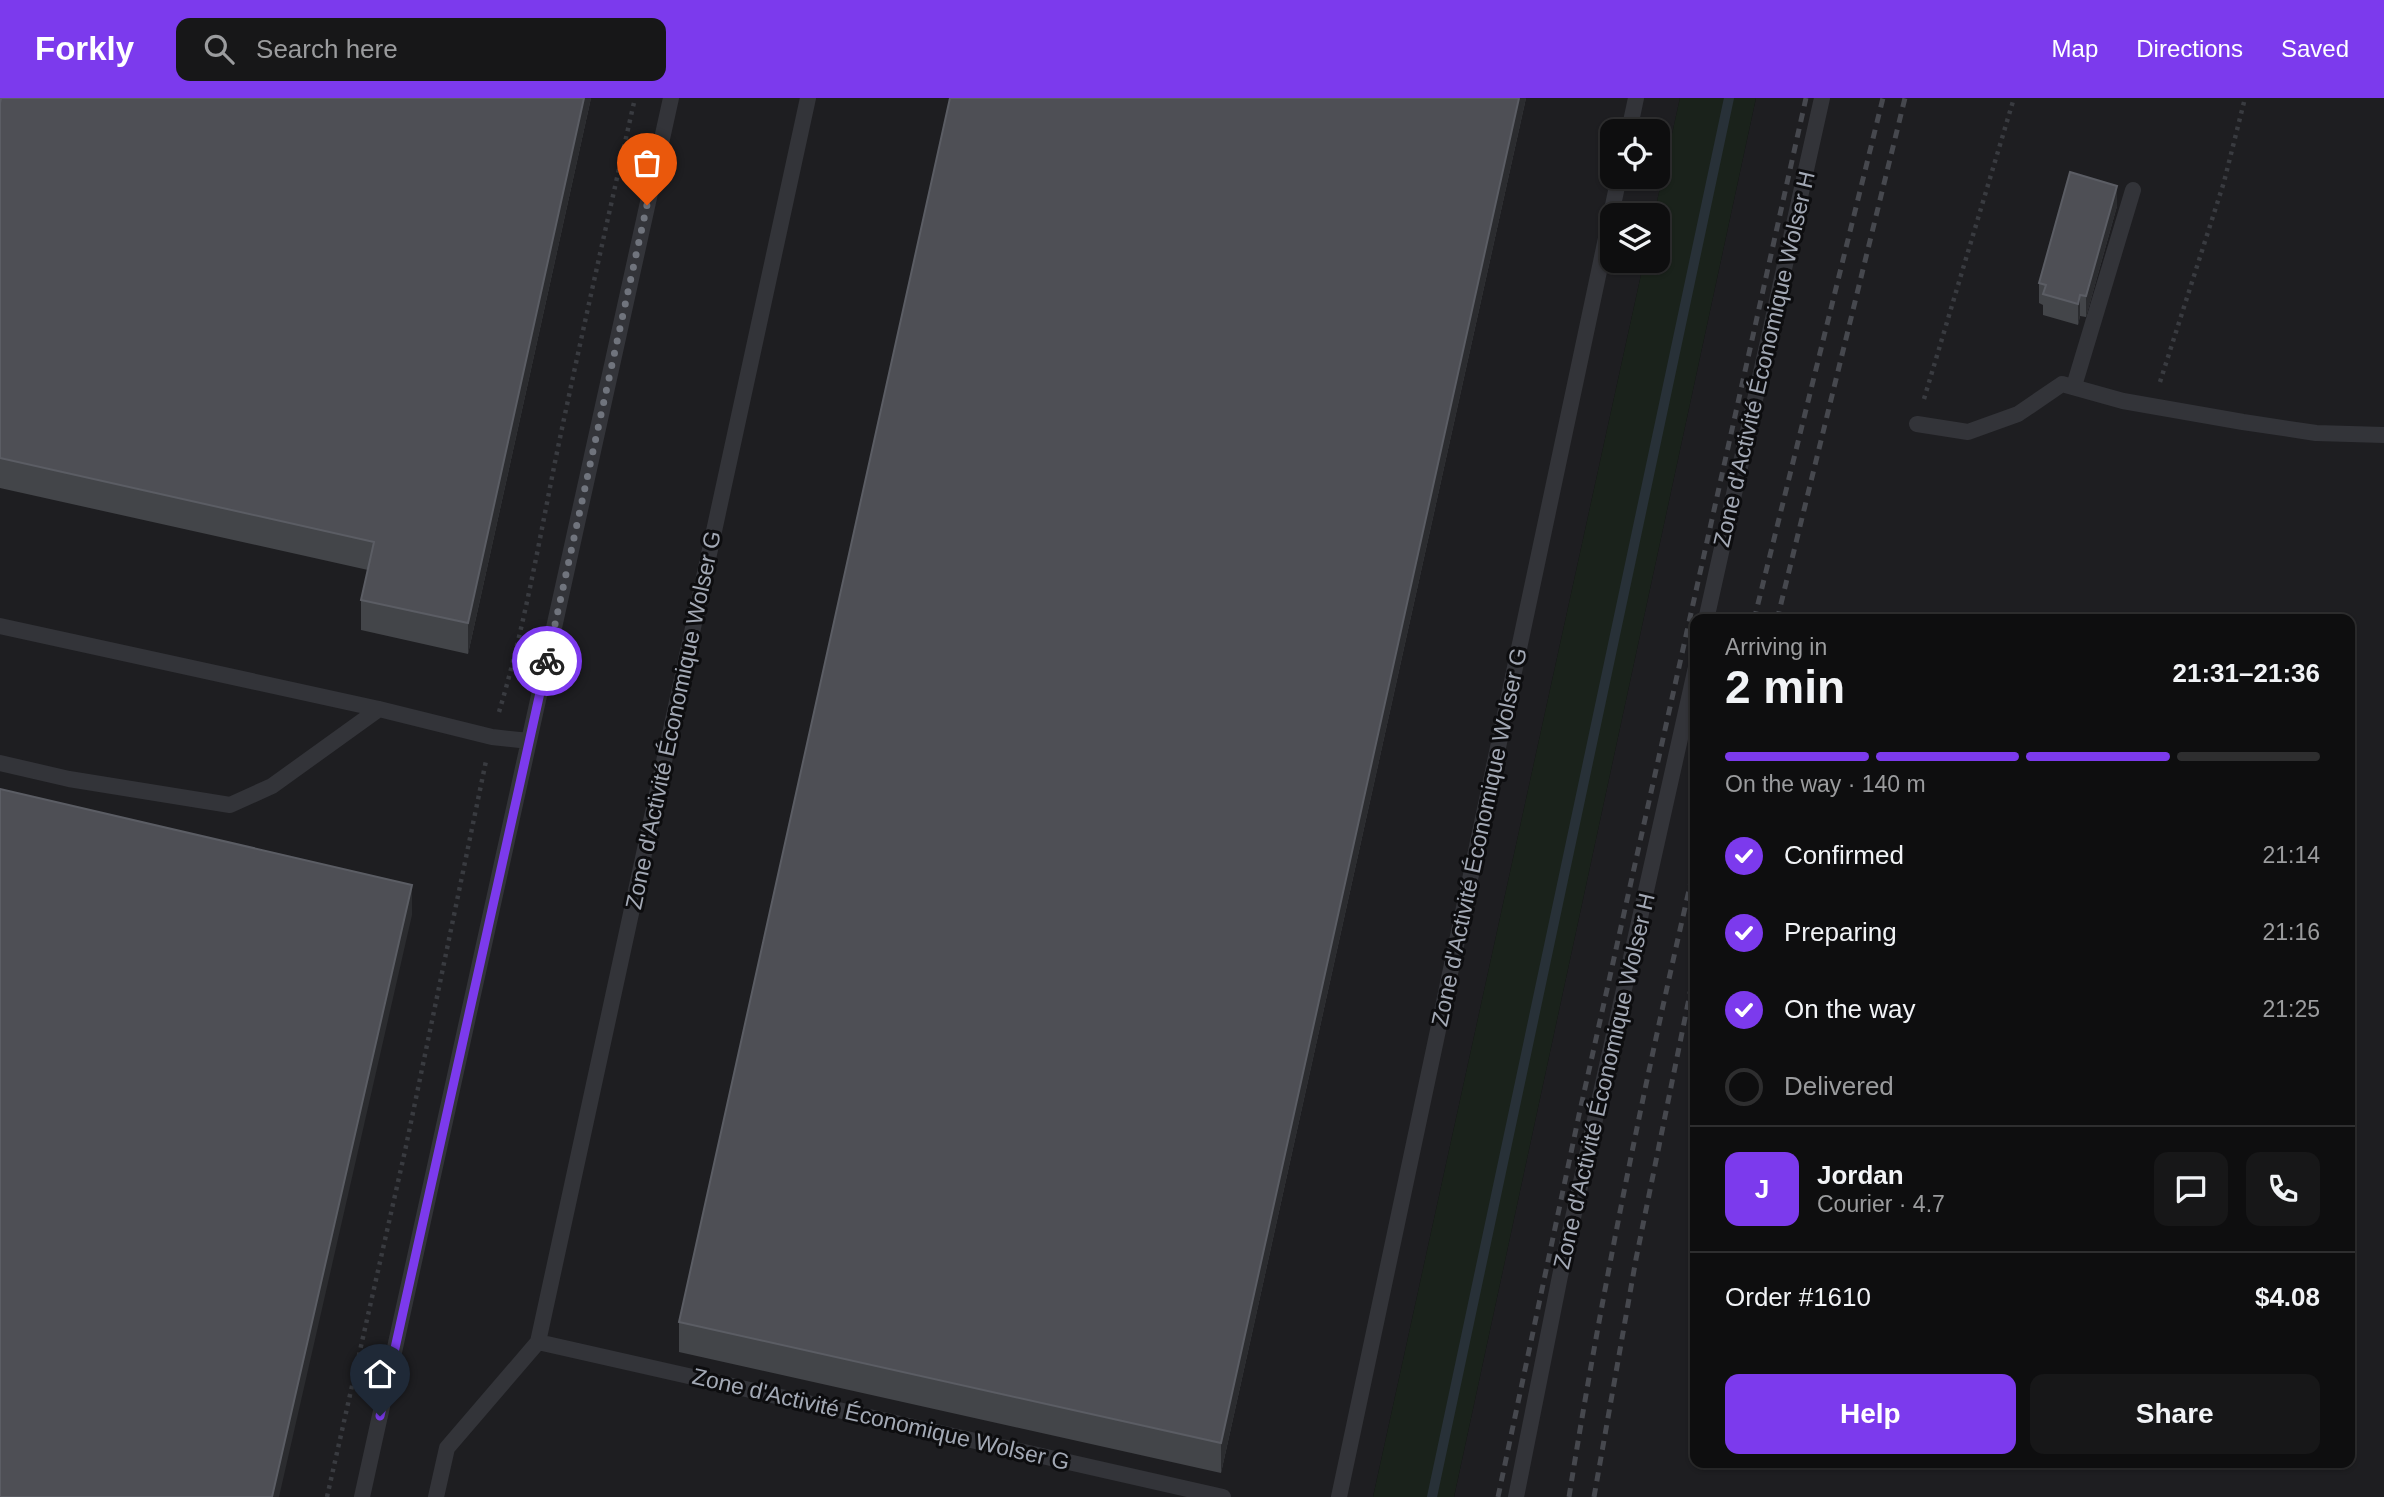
<!DOCTYPE html>
<meta charset="utf-8">
<style>
body{margin:0;font-family:Arial,sans-serif;background:#171718;color:#f1f3f6;height:100vh;display:flex;flex-direction:column;font-size:26px;white-space:nowrap}
*{box-sizing:border-box;margin:0}
p{font-size:23px;color:#9b9c9e}
.icon{flex:none;width:38px;height:38px;fill:none;stroke:currentColor;stroke-width:2;stroke-linecap:round;stroke-linejoin:round}
.map{position:relative;flex:1;overflow:hidden}
.drawer{position:absolute;left:1690px;top:516px;width:665px;height:854px;display:flex;flex-direction:column;background:#0e0e0f;border-radius:14px;box-shadow:0 2px 5px #0004,0 0 0 2px #2e2e2f}
.drawer>*{flex:none}
.fabs{position:absolute;left:1600px;top:21px;display:grid;gap:14px}
.fabs a{display:grid;place-items:center;width:70px;height:70px;border-radius:14px;background:#0e0e0f;box-shadow:0 2px 5px #0004,0 0 0 2px #2e2e2f;font-size:35px}
.pin{position:absolute;display:grid;place-items:center;width:60px;height:60px;color:#fff;margin:-72px -30px;border-radius:50% 50% 50% 0;rotate:-45deg;box-shadow:0 0 7px #0007}
.pin .icon{rotate:45deg}
.courier{position:absolute;display:grid;place-items:center;width:70px;height:70px;margin:-35px;border:5px solid #7c3aed;border-radius:50%;background:#fff;color:#222;box-shadow:0 2px 9px #0007}
.summary em{font-style:normal;font-weight:700}
.summary div{display:flex;flex-direction:column-reverse}
.summary{display:flex;align-items:center;justify-content:space-between;height:119px;padding:0 35px}
h1{font-size:46px;font-weight:700;line-height:52px}
.bar{display:grid;grid-template-columns:repeat(4,1fr);gap:10px 7px;align-content:center;height:84px;padding:0 35px}
.bar i{height:9px;border-radius:5px;background:#2e2e2f}
.bar .current{background:#7c3aed}
.bar p{grid-column:span 4}
.line{display:flex;align-items:center;gap:18px;padding:0 35px;border-top:2px solid #2e2e2f}
.line div{flex:1}
.round{display:grid;place-items:center;flex:none;width:74px;height:74px;border-radius:14px;background:#171718}
ol{padding:0 35px;list-style:none}
li{display:flex;align-items:center;gap:21px;height:77px}
li p{margin-inline-start:auto}
li .icon{padding:7px;border-radius:50%;background:#7c3aed;color:#fff;stroke-width:4}
li:last-child{color:#9b9c9e}
li i{width:38px;height:38px;border:4px solid #2e2e2f;border-radius:50%}
.cta{display:flex;gap:14px;margin-top:auto;padding:14px 35px}
.cta a{flex:1;height:80px;border-radius:14px;background:#7c3aed;color:#fff;font-size:28px;font-weight:700;line-height:80px;text-align:center}
.cta a+a{background:#171718;color:#f1f3f6}
header{display:flex;align-items:center;gap:42px;box-sizing:border-box;height:98px;padding:0 35px;background:#7c3aed;color:#fff}
header strong{font-size:33px}
nav{display:flex;gap:38px;margin-inline-start:auto;font-size:24px}
.search{width:490px;height:63px;background:#171718;display:flex;align-items:center;gap:18px;box-sizing:border-box;padding:0 24px;border-radius:14px;color:#9b9c9e;font-size:26px}
.map>svg:first-child{display:block}
.built{fill:#1e1e21;fill-rule:evenodd}
.green{fill:#1a221b}
.lines{fill:none;stroke-linecap:round;stroke-linejoin:round}
.stream{stroke:#283138;stroke-width:10}
.path{stroke:#393b40;stroke-width:4.5;stroke-dasharray:3.5 5;stroke-linecap:butt}
.service{stroke:#333439;stroke-width:16}
.rail{stroke:#46484e;stroke-width:5;stroke-dasharray:9 7;stroke-linecap:butt}
.wall{fill:#434549}
.shaded-wall{fill:#2b2c2f}
.building{fill:#4e4f55;stroke:#5b5d64;stroke-width:2}
.done{stroke:#70747d;stroke-width:7;stroke-dasharray:0 12.6}
.route{stroke:#7c3aed;stroke-width:9}
.labels{text-anchor:middle;stroke-width:6;stroke-linejoin:round;paint-order:stroke}
.street-label{font-size:23px;fill:#a3a9b5;stroke:#0d0d0f}
</style>
<header>
<strong>Forkly</strong>
<div class="search"><svg class="icon" aria-label="search" viewBox="0 0 24 24"><circle cx="10" cy="10" r="6"/><path d="M15 15l6 6"/></svg>Search here</div>
<nav><a>Map</a><a>Directions</a><a>Saved</a></nav>
</header>
<div class="map">
<svg width="2384" height="1399" viewBox="0 0 2384 1399">
<rect width="100%" height="100%" fill="#121214"/>
<path class="built" d="M0,0h1680l-26,117h-42v46h32l-271,1236h-1373zM1612,33h45v46h-45z
M1756,0h628v1399h-930zM1696,522h654v843h-654z"/>
<path class="green" d="M1680,0h76l-302,1399h-81l271,-1236h13v-46h-3z"/>
<g class="lines">
<path class="stream" d="M1432,1399l297,-1399"/>
<path class="path" d="M2160,284l64,-200 21,-84
M1924,301l90,-301
M499,614c25,-83 40,-170 57,-255 25,-120 52,-239 79,-359
M327,1399l78,-346 81,-390"/>
<path class="service" d="M1629,33l7,-33
M2074,288l59,-196
M1917,326l51,8 50,-18 44,-30 61,17 120,21 73,11 68,2
M1706,522l116,-522
M0,528l379,83 113,28 37,4
M0,665l69,16 161,26 42,-19 107,-77
M538,1244l685,155
M362,1399l309,-1399
M436,1399l11,-49 91,-106 270,-1244
M1339,1399l280,-1320
M1516,1399l44,-221 136,-609"/>
<path class="rail" d="M1754,522l129,-522
M1777,522l128,-522
M1498,1399l81,-382 227,-1017
M1569,1399c34,-214 78,-426 127,-637
M1594,1399l42,-238 60,-295"/>
</g>
<path class="wall" d="M591,0l-123,556 -107,-24v-30l7,-30 -368,-82v-385z
M1526,0l-305,1375 -542,-121v-30z
M2117,108l-31,111 -6,-1 -2,9 -35,-10v-10l-4,-2v-20z"/>
<path class="shaded-wall" d="M584,0h7l-123,556v-31z
M1519,0h7l-305,1375v-30z
M2117,88v20l-31,111v-21z
M2080,197v21l-2,9v-21z
M412,787v30l-133,582h-7z"/>
<path class="building" d="M1,0h583l-116,525 -107,-23 13,-58 -374,-84v-355z
M950,0h569l-298,1345 -542,-121z
M2070,74l47,14 -31,110 -6,-1 -2,9 -35,-10 3,-9 -7,-2z
M0,691l412,96 -140,612h-272z"/>
<g class="lines">
<path class="done" d="M547,563l100,-456"/>
<path class="route" d="M380,1318l167,-755"/>
</g>
<g class="labels">
<g class="street-label">
<text transform="translate(1764 261) rotate(-77)" y="8">Zone d'Activité Économique Wolser H</text>
<text transform="translate(673 622) rotate(-78)" y="8">Zone d'Activité Économique Wolser G</text>
<text transform="translate(1479 739) rotate(-78)" y="8">Zone d'Activité Économique Wolser G</text>
<text transform="translate(1604 983) rotate(-77)" y="8">Zone d'Activité Économique Wolser H</text>
<text transform="translate(881 1321) rotate(13)" y="8">Zone d'Activité Économique Wolser G</text>
</g>
</g>
</svg>
<div class="fabs">
<a><svg class="icon" aria-label="locate" viewBox="0 0 24 24"><circle cx="12" cy="12" r="6"/><path d="M12 2v4M12 18v4M2 12h4M18 12h4"/></svg></a>
<a><svg class="icon" aria-label="layers" viewBox="0 0 24 24"><path d="M12 4l9 5-9 5-9-5zM3 14l9 5 9-5"/></svg></a>
</div>
<div class="pin" style="left:647px;top:107px;background:#ea580c"><svg class="icon" aria-label="bag" viewBox="0 0 24 24"><path d="M5 8h14l-1 12H6zM9 8a3 3 0 0 1 6 0"/></svg></div>
<div class="pin" style="left:380px;top:1318px;background:#1f2937"><svg class="icon" aria-label="home" viewBox="0 0 24 24"><path d="M3 11l9-7 9 7M6 9v11h12V9"/></svg></div>
<div class="courier" style="left:547px;top:563px"><svg class="icon" aria-label="bike" viewBox="0 0 24 24"><circle cx="6" cy="16" r="4"/><circle cx="18" cy="16" r="4"/><path d="M6 16l4-8h5l3 8M10 8l3 8H6M13 5h3"/></svg></div>
<section class="drawer">
<div class="summary"><div><h1>2 min</h1><p>Arriving in</p></div><em>21:31–21:36</em></div>
<div class="bar"><i class="current"></i><i class="current"></i><i class="current"></i><i></i><p>On the way · 140 m</p></div>
<ol>
<li><svg class="icon" aria-label="check" viewBox="0 0 24 24"><path d="M5 12l5 5 9-10"/></svg>Confirmed<p>21:14</p></li>
<li><svg class="icon" aria-label="check" viewBox="0 0 24 24"><path d="M5 12l5 5 9-10"/></svg>Preparing<p>21:16</p></li>
<li><svg class="icon" aria-label="check" viewBox="0 0 24 24"><path d="M5 12l5 5 9-10"/></svg>On the way<p>21:25</p></li>
<li><i></i>Delivered</li>
</ol>
<div class="line" style="height:126px"><b class="round" style="background:#7c3aed;color:#fff">J</b><div><b>Jordan</b><p>Courier · 4.7</p></div><a class="round"><svg class="icon" aria-label="chat" viewBox="0 0 24 24"><path d="M4 5h16v11H9l-5 4z"/></svg></a><a class="round"><svg class="icon" aria-label="phone" viewBox="0 0 24 24"><path d="M5 4h4l2 5-3 2q2 4 5 5l2-3 5 2v4C11 20 4 13 5 4z"/></svg></a></div>
<div class="line" style="height:91px"><div>Order #1610</div><b>$4.08</b></div>
<div class="cta"><a>Help</a><a>Share</a></div>
</section>
</div>
